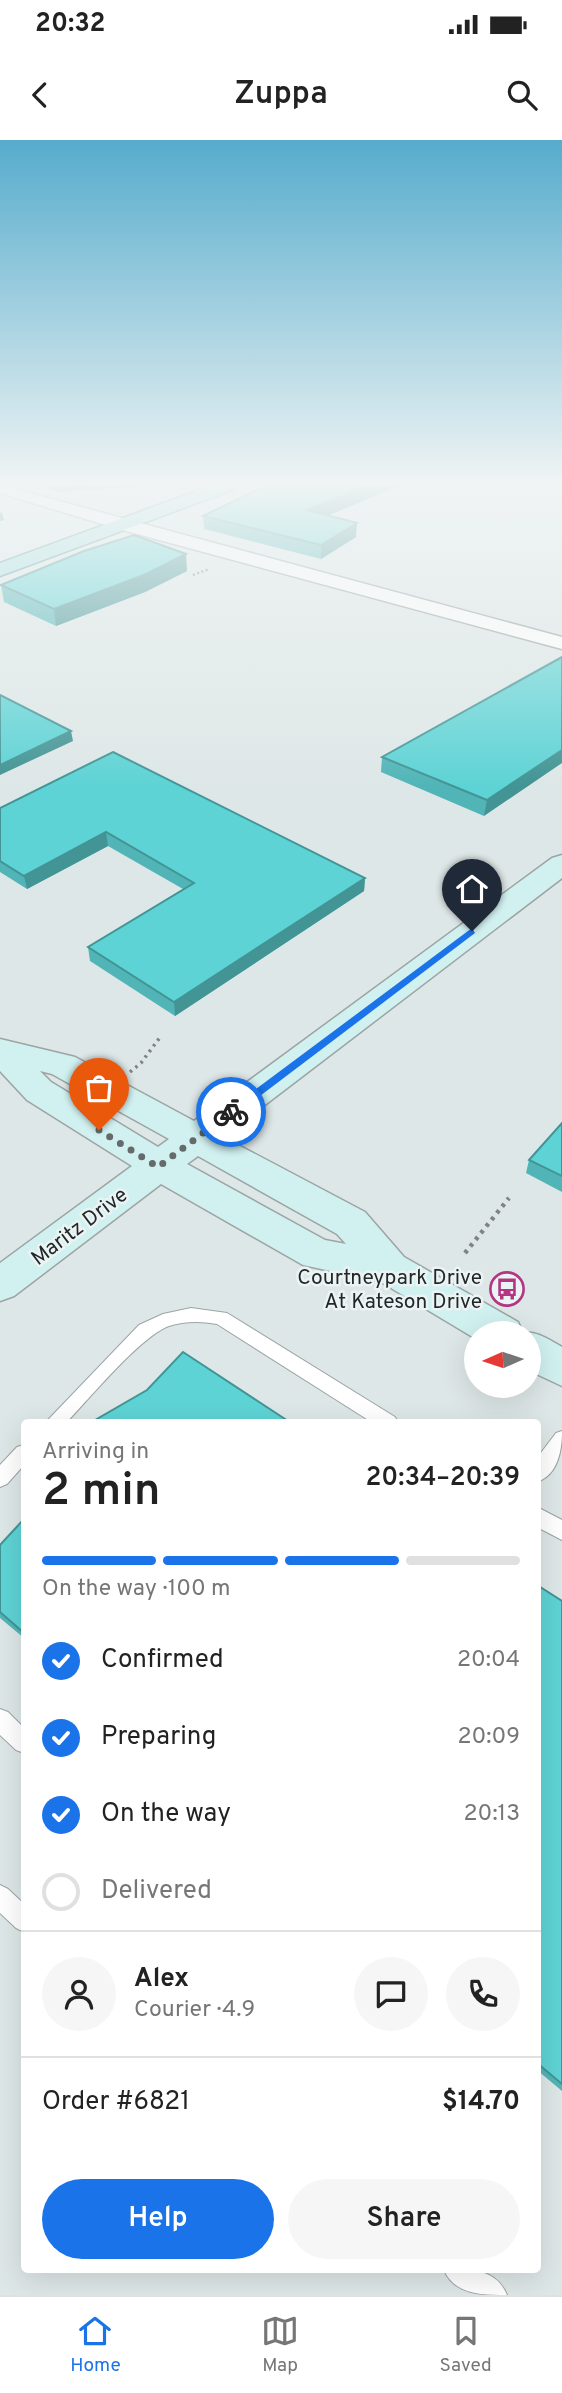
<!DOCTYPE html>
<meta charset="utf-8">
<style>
body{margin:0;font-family:Overpass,sans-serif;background:#f6f6f6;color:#222;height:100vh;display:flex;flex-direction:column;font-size:26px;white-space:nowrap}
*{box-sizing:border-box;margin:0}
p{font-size:23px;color:#767676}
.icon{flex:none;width:38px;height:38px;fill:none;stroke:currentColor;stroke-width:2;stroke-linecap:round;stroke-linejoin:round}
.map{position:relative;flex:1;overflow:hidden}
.details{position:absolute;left:21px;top:1279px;width:520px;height:854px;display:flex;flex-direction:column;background:#fff;border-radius:7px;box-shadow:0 7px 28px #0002}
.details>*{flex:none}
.needle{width:46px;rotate:267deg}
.controls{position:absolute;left:464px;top:1181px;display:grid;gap:14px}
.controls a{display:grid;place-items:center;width:77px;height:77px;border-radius:50%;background:#fff;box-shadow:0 7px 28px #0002;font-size:35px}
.pin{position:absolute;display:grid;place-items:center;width:60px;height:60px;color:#fff;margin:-72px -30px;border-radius:50% 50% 50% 0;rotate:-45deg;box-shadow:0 0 7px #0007}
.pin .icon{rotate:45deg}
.courier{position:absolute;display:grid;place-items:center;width:70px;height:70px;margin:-35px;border:5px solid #1a73e8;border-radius:50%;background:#fff;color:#222;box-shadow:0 2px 9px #0007}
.headline em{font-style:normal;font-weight:600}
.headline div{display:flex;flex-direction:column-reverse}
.headline{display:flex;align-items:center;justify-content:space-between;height:119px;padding:0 21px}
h1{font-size:46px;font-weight:600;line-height:52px}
.bar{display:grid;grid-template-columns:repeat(4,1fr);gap:10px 7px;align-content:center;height:84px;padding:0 21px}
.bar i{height:9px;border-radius:5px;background:#e0e0e0}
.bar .active{background:#1a73e8}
.bar p{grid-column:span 4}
.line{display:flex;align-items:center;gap:18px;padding:0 21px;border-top:2px solid #e0e0e0}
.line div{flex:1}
.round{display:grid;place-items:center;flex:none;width:74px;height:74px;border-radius:37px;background:#f6f6f6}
ol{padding:0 21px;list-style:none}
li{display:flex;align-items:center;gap:21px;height:77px}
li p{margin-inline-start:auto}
li .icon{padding:7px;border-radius:50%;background:#1a73e8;color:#fff;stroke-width:4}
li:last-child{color:#767676}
li i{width:38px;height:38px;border:4px solid #e0e0e0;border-radius:50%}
.button{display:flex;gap:14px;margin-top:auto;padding:14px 21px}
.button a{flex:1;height:80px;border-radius:42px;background:#1a73e8;color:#fff;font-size:28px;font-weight:600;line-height:80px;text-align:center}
.button a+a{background:#f6f6f6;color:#222}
.status{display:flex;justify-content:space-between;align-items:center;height:49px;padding:0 35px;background:#fff;direction:ltr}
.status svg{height:19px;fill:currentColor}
header{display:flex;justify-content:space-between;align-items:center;height:91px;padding:0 21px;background:#fff;font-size:32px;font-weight:600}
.tabs{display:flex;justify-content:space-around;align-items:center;height:98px;border-top:2px solid #e0e0e0;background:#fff;font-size:19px;color:#767676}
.tabs a{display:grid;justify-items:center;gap:4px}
.tabs .active{color:#1a73e8}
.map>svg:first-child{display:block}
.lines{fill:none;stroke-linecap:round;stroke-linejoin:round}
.lane-casing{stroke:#9ca4a4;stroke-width:2}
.street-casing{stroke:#9ca4a4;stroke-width:3}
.secondary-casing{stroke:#9ca4a4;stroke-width:3}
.primary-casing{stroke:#4f9294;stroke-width:3}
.path-far2{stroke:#7e8484;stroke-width:2.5;stroke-dasharray:2 2.5;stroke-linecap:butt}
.path-far1{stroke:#7e8484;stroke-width:3.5;stroke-dasharray:2.5 4.5;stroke-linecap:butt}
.path{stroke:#7e8484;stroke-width:4.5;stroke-dasharray:3.5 5;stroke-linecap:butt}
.lane{fill:#fff;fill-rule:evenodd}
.street{fill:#fff;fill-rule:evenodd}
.secondary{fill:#d1f0f0;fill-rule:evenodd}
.primary{fill:#a3e0e2;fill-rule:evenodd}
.wall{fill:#51b5b7}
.shaded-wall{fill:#429495}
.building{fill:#5ed3d5;stroke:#429495;stroke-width:2}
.route{fill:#1a73e8}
.done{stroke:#656a6a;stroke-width:7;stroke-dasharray:0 12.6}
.labels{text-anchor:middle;stroke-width:5;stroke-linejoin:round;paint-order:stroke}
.street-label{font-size:21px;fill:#242727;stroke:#ebf4f4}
.poi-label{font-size:21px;fill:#242727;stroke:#ebf4f4;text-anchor:end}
</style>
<div class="status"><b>20:32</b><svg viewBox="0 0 49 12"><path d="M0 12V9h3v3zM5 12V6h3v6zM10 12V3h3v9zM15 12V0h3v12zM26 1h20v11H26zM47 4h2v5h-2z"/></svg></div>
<header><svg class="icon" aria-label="back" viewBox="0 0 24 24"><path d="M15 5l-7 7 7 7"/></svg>Zuppa<svg class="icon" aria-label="search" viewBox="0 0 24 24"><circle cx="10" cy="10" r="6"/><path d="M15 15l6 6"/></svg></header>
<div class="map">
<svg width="562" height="2155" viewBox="0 0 562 2155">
<rect width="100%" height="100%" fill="#dee7e7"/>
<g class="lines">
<g class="lane-casing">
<path id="lane" d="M191,1168l36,5 168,104 3,6h-25l-156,-99c-16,-3 -33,-3 -48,2 -28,10 -80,73 -103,97h-21l94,-98 24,-11z
M562,1291c0,19 -4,44 -25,51v-24l19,-25z
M24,1305v20l-17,19 -7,3v-22l17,-18z
M537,1367l25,13v20l-25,-13z
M0,1569l8,3 16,16v25l-8,-3 -16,-15z
M0,1745l8,4 16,15v28l-8,-4 -16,-15z
M444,2130c25,-1 52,-2 63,25 -25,0 -52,0 -63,-25z"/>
</g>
<g class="street-casing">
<path id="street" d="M0,345l562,152v12l-447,-121 -115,-35z"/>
</g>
<g class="secondary-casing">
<path id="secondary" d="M562,715v23l-339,259 142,75 39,45 114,65 5,11c13,-3 28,8 39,14v39l-34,-16v-36h-52v5l-95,-57 -78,-17 -142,-81 -147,112 -14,5v-38l132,-97 -105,-66 -27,-29v-32l75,18 119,64 358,-263zM40,931l12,3 117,65 -11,8 -107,-65zM198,1016l139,78 9,10 -21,-4 -138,-76z"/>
</g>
<g class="primary-casing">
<path id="primary" d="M213,345h25l-3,4 -235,87v-13z"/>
</g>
<path class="path-far2" d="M193,435l16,-6"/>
<path class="path-far1" d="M130,932l11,-9 20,-27"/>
<path class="path" d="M465,1113l44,-55"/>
<use href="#lane" class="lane"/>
<use href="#street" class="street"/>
<use href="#secondary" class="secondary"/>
<use href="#primary" class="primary"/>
</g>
<path class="wall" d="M37,345h114v1l-90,6z
M267,345h134l-74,31 29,21 -35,22 -117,-30 -1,-13z
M187,431l-42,21 -89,34 -52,-24 -3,-17z
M562,517l-78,159 -103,-44 1,-15z
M0,668l365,70 -1,13 -189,125 -85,-55 -2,-14 95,-58 -75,-43 -81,43 -27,-17z
M562,983v69l-36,-19 3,-13z
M24,1379v119l-24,-20v-73z
M537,1445l25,16v490l-25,-21z"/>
<path class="shaded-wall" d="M369,345h32l-94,39v-14z
M2,372l2,8 -4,1v-8z
M357,383l-1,14 -35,22v-14z
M186,414l1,17 -42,21 -89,34 -2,-17z
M71,591l2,10 -73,34v-10z
M562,610v13l-78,53 3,-16z
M106,692l2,14 -81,43 -3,-13z
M365,738l-1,13 -189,125 -1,-14z"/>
<path class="building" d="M51,345h56l-46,3z
M267,345h102l-62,25 50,13 -36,22 -118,-29z
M134,395l52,19 -42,21 -90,34 -53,-24 83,-34z
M562,517v93l-75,50 -105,-43z
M0,555l71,36 -71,34z
M113,612l252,126 -191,124 -86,-55 106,-64 -88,-51 -82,44 -24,-15v-53z
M562,983v53l-33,-16z
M183,1212l108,71h-201l57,-33z
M24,1379v114l-24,-21v-67z
M537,1445l25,16v483l-25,-21z"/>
<linearGradient id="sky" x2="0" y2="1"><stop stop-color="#56accc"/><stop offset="0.53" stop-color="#f0f4f4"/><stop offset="1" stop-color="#f0f4f4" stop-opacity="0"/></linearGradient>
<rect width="562" height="646" fill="url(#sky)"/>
<path class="route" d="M472,788l3,5 -240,182h-7v-5z"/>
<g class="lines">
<path class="done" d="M99,990l59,37 73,-55"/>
</g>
<defs>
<g id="bus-ring" transform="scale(1.75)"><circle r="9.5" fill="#ebf4f4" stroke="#b43683" stroke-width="1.5"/><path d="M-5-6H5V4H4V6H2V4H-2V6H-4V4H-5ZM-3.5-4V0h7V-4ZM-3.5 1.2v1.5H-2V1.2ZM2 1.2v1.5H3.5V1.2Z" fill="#b43683"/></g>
</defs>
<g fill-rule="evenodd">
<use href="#bus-ring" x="507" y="1149"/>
</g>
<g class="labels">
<g class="street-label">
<text transform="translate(79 1086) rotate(-37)" y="7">Maritz Drive</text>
</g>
<g class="poi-label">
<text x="482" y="1144">Courtneypark Drive<tspan x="482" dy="24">At Kateson Drive</tspan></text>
</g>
</g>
</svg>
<div class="controls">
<a><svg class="needle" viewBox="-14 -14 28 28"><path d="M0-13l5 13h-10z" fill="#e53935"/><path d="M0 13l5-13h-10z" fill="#767676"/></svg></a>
</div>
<div class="pin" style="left:99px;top:990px;background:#ea580c"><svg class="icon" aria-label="bag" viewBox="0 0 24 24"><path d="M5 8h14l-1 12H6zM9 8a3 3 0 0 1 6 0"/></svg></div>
<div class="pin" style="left:472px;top:791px;background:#1f2937"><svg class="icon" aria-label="home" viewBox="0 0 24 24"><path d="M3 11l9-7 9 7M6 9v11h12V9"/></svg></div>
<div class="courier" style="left:231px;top:972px"><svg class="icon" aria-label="bike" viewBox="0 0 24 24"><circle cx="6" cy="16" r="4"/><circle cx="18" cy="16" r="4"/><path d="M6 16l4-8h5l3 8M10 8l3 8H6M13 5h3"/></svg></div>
<section class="details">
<div class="headline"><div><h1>2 min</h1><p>Arriving in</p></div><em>20:34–20:39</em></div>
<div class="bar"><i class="active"></i><i class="active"></i><i class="active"></i><i></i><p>On the way · 100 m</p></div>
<ol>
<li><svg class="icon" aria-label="check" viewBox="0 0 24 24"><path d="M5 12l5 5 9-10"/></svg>Confirmed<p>20:04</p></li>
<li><svg class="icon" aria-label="check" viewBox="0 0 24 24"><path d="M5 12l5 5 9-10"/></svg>Preparing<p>20:09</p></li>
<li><svg class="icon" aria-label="check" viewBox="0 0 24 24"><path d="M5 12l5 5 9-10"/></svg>On the way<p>20:13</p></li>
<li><i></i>Delivered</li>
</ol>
<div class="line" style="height:126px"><a class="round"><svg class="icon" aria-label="person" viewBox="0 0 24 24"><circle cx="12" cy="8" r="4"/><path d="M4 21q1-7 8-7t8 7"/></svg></a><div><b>Alex</b><p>Courier · 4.9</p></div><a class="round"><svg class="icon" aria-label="chat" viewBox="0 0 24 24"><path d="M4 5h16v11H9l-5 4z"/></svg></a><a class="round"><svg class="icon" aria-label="phone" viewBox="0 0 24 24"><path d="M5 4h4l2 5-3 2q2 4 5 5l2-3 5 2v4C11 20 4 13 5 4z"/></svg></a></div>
<div class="line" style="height:91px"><div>Order #6821</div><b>$14.70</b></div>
<div class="button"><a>Help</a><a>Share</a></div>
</section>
</div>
<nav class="tabs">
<a class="active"><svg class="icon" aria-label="home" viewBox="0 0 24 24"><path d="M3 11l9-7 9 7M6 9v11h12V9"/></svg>Home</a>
<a><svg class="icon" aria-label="map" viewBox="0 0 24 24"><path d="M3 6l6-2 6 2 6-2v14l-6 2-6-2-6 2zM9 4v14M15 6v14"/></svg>Map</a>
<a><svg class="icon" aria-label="saved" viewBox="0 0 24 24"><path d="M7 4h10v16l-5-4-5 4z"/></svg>Saved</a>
</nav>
